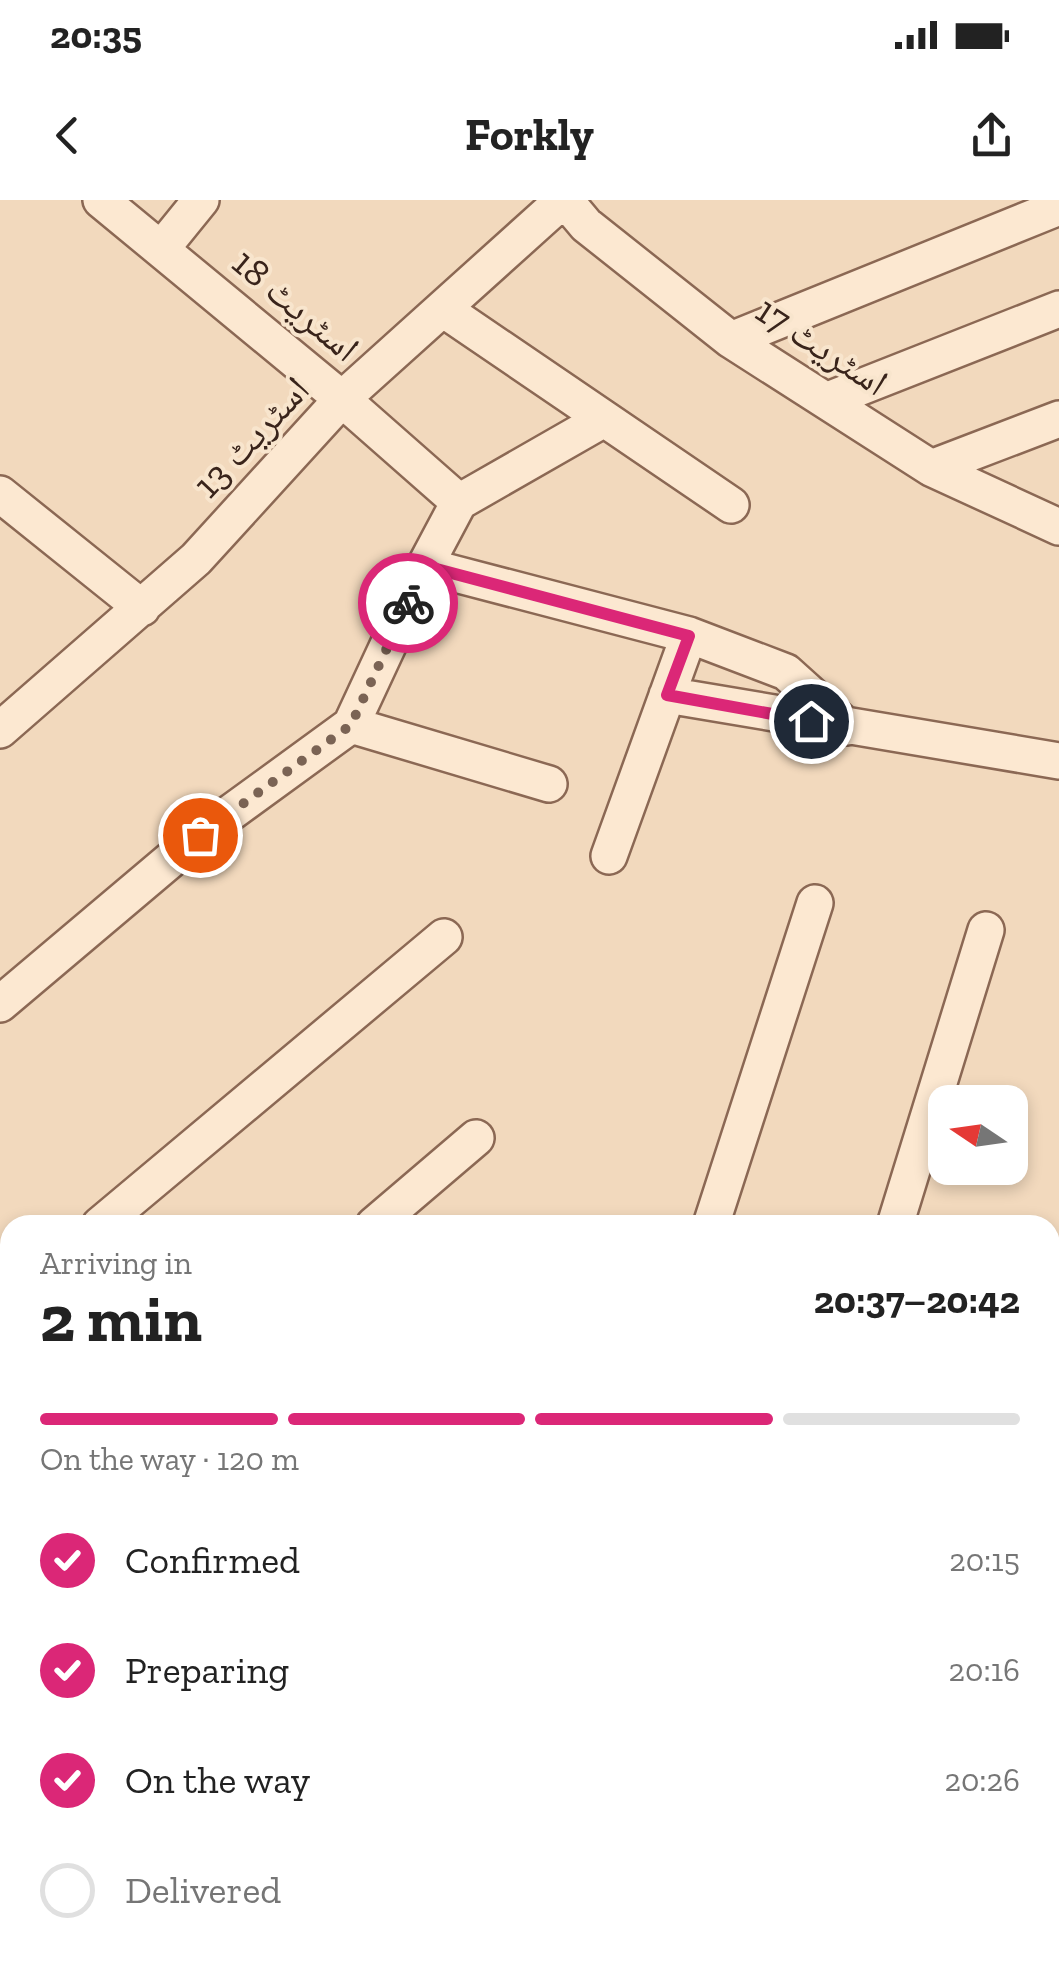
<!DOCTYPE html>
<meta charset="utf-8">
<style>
body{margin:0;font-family:"Zilla Slab","Noto Naskh Arabic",serif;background:#f2f2f2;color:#222;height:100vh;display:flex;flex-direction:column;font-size:38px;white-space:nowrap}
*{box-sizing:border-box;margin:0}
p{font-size:32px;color:#767676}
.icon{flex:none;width:55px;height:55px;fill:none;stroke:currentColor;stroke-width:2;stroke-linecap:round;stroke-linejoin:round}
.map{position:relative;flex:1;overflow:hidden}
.side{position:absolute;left:0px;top:1015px;width:1060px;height:750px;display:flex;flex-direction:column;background:#fff;border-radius:30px 30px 0 0;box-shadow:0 5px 15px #0003}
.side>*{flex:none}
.needle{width:65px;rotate:283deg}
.fabs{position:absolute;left:928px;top:885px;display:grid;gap:20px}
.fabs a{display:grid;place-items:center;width:100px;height:100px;border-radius:20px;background:#fff;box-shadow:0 5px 15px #0003;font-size:50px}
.pin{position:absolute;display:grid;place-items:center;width:85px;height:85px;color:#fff;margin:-42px;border:5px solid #fff;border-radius:50%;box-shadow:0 2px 10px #0007}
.courier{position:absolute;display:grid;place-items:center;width:100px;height:100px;margin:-50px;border:8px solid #db2777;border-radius:50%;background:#fff;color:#222;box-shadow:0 2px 12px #0007}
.headline em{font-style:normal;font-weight:700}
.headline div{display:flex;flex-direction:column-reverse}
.headline{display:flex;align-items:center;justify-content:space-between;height:170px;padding:0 40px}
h1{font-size:65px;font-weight:700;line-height:75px}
.bar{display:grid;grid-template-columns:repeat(4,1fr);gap:15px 10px;align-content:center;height:120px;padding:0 40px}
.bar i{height:12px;border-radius:8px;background:#e0e0e0}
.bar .active{background:#db2777}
.bar p{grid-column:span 4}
ol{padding:0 40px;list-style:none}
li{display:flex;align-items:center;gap:30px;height:110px}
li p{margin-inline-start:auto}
li .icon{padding:10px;border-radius:50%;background:#db2777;color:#fff;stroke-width:4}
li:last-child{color:#767676}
li i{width:55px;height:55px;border:5px solid #e0e0e0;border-radius:50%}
.status{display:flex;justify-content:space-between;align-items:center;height:70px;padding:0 50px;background:#fff;direction:ltr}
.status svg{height:28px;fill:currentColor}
header{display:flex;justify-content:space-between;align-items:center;height:130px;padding:0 40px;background:#fff;font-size:45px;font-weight:700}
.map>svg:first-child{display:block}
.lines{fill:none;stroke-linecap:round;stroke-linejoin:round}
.minor-casing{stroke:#8b6854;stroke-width:40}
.minor{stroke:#fce8d1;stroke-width:35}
.done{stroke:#7a6354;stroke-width:10;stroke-dasharray:0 18}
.route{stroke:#db2777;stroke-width:12}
.labels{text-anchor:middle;stroke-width:8;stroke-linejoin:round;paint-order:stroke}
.street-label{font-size:38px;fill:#39241b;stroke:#f8e5cd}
</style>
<div class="status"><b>20:35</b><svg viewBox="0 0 49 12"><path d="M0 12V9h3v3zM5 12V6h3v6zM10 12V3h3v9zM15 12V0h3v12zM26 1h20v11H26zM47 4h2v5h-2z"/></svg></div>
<header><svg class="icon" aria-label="back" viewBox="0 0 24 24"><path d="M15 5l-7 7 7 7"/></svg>Forkly<svg class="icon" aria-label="share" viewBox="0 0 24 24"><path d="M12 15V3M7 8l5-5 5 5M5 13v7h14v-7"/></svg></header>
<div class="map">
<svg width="1059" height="1765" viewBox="0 0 1059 1765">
<rect width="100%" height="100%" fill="#f2d9bd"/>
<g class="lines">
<g class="minor-casing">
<path id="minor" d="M101,0l241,199 117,103
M565,0l21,25 145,115 200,128 128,59
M162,48l39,-48
M443,109l288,196
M731,140l328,-133
M828,200l231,-91
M931,268l128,-49
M0,294l142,114
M459,302l145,-83
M425,366l264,69 97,37 61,55
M667,495l392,66
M351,525l198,59
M0,530l196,-171 146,-160 221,-199
M609,656l80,-221
M0,804l200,-169 151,-110 74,-159 34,-64
M100,1025l344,-288
M374,1025l102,-87
M711,1025l104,-322
M895,1025l91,-295
M0,1108l10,-8
M1050,1142l9,-35
M0,1347l10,-9
M0,1577l10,-8
M31,1765l11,-10
M285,1765l11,-10
M547,1765l11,-10
M827,1765l2,-10"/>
</g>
<use href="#minor" class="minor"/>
</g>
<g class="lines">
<path class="done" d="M200,635l151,-110 57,-122"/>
<path class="route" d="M408,403l17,-37 264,70 -22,59 144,26"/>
</g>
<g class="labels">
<g class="street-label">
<text transform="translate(296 105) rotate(40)" y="13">اسٹریٹ 18</text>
<text transform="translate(822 146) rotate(33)" y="13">اسٹریٹ 17</text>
<text transform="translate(251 237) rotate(-47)" y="13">اسٹریٹ 13</text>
</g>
</g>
</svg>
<div class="fabs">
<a><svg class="needle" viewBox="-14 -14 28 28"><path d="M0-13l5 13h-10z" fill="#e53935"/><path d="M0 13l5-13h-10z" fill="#767676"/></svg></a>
</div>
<div class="pin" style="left:200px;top:635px;background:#ea580c"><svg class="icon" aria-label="bag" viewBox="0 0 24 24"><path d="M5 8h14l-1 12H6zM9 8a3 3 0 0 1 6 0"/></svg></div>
<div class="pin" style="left:811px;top:521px;background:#1f2937"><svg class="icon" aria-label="home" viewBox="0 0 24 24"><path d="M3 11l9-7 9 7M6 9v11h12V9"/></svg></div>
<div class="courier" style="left:408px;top:403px"><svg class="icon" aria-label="bike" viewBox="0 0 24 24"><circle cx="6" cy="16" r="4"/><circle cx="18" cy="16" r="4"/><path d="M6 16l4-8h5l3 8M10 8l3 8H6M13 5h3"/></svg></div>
<section class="side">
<div class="headline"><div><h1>2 min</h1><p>Arriving in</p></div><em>20:37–20:42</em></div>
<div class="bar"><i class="active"></i><i class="active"></i><i class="active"></i><i></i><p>On the way · 120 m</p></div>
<ol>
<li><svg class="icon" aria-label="check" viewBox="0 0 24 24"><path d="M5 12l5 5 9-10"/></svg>Confirmed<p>20:15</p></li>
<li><svg class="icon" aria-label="check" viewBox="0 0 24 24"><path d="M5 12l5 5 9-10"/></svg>Preparing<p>20:16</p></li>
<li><svg class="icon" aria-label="check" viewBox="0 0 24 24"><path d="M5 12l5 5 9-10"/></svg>On the way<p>20:26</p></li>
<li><i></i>Delivered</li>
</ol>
</section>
</div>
